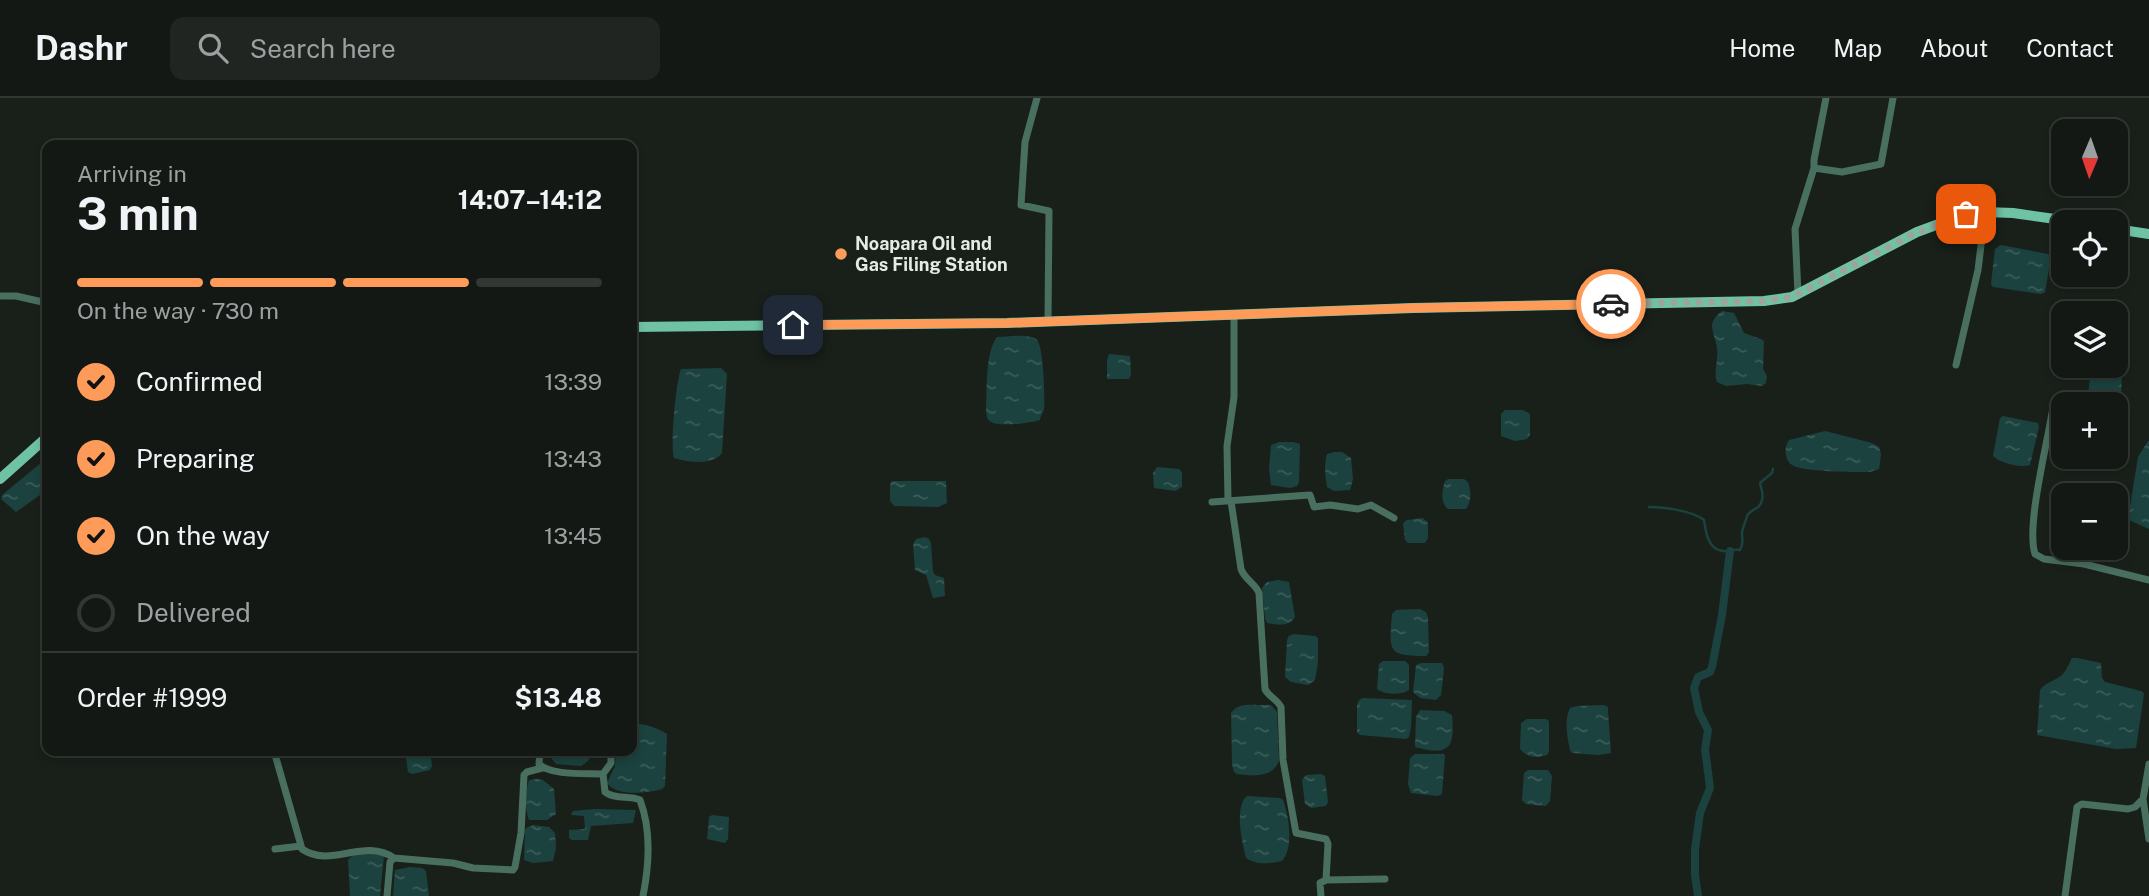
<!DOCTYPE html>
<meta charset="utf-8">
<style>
body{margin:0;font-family:"Public Sans",sans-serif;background:#202522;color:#f1f3f6;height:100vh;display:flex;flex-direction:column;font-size:26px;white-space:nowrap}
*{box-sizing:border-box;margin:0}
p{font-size:23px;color:#9da0a0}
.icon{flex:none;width:38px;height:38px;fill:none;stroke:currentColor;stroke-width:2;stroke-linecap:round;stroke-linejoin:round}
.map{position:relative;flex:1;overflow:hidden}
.panel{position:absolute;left:42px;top:42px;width:595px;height:616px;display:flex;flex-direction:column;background:#131814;border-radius:14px;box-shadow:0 4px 10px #0003,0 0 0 2px #323734}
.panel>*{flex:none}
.needle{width:46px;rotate:182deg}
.fabs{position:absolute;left:2051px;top:21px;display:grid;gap:14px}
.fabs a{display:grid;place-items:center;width:77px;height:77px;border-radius:14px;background:#131814;box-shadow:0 4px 10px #0003,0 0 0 2px #323734;font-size:35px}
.pin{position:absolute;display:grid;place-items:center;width:60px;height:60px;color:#fff;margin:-30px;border-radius:14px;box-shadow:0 4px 10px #0006}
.courier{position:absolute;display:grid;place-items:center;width:70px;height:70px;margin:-35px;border:5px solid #fe9b59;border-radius:50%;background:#fff;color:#222;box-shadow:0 2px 9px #0007}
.headline em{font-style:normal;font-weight:700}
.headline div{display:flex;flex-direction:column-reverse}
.headline{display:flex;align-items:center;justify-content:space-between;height:119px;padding:0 35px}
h1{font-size:46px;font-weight:700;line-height:52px}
.bar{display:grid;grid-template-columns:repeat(4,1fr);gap:10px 7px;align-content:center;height:84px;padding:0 35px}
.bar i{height:9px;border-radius:5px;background:#323734}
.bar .active{background:#fe9b59}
.bar p{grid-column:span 4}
.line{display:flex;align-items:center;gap:18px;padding:0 35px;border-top:2px solid #323734}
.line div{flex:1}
ol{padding:0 35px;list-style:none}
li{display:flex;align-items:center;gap:21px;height:77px}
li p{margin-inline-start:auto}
li .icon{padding:7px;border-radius:50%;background:#fe9b59;color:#111;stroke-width:4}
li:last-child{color:#9da0a0}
li i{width:38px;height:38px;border:4px solid #323734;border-radius:50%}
header{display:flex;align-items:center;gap:42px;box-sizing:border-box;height:98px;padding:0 35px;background:#131814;border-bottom:2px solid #323734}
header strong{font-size:33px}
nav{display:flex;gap:38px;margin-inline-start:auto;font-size:24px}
.search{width:490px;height:63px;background:#202522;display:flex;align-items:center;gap:18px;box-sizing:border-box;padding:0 24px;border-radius:14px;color:#9da0a0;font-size:26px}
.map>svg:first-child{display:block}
.water{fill:url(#water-ripples)}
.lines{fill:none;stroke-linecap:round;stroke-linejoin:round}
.stream{stroke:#1b423e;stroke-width:2.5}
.canal{stroke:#1b423e;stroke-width:8}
.minor{stroke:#496f60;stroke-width:7}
.major{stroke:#6fc3a4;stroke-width:10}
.done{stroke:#9ea39e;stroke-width:7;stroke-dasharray:0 12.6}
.route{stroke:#fe9b59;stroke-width:9}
.poi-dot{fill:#fe9b59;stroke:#19201a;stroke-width:2.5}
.labels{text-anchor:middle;stroke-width:5;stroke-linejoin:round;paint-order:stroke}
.poi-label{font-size:18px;font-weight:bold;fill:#e5eae5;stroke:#19201a;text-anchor:start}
</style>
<header>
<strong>Dashr</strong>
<div class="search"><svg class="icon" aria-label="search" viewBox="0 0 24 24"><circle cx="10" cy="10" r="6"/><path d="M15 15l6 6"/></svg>Search here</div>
<nav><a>Home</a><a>Map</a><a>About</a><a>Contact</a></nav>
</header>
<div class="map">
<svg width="2149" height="798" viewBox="0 0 2149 798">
<defs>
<pattern id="water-ripples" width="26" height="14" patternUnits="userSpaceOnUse" patternTransform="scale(1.75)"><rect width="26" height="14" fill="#1b423e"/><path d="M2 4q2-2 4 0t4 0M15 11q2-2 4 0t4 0" fill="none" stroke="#3c5d5a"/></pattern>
</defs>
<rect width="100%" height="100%" fill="#19201a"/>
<path class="water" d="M2001,147l47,9 3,3 -6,35 -4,2 -48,-7 -2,-3 4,-35z
M1722,213l12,2 10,20 17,6 3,2 -1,28 4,7 -1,7 -4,3 -15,-2 -21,2 -9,-4c-4,-11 2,-22 0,-34 -1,-8 -5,-15 -5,-23 1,-6 5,-10 10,-14z
M997,239c10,0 30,-4 39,2 8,5 9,60 8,71 -1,1 -4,8 -4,10 -9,3 -41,7 -49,2 -4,-2 -4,-6 -5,-10 1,-20 -1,-60 11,-75z
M1109,256l21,2 1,19 -2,4h-22v-19z
M2116,265l6,4 -1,34 -5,4 -23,-1 -5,-7 3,-30 25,-1z
M721,270l6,6 -5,79c-10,13 -34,9 -48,5 -4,-12 2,-76 7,-89z
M1505,312h18l7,4v21l-3,4 -12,2 -14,-5v-22z
M2003,318l35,7 1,4 -9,38c-10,3 -30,-2 -37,-9l7,-38z
M1825,333l47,12 7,4 2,7 -2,15 -9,3c-14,0 -69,0 -78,-7 -8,-6 -8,-18 -3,-25z
M2148,343h1v88l-20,-9v-7l9,-56z
M1279,344h14l7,2 -1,38 -2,4 -7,2 -19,-3 -2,-16 2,-24z
M1334,354h8l9,6 2,21 -3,11 -16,1 -7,-4c-2,-11 -3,-23 0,-33z
M47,360v32l-31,22 -15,-13 1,-4z
M1157,369l22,2 3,3v15l-7,4 -21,-3 -1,-15z
M1448,381h16l4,3c3,9 4,19 -2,27h-18c-8,-7 -6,-18 -3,-28z
M892,383h54l1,22 -9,4 -44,-1 -4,-5v-17z
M1423,420l5,5v15l-3,5h-17l-3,-3 -2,-17 4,-3z
M925,439l4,2 2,4 2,29 2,3 9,3 1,18 -12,2 -7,-23 -11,-5 -2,-26 3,-5z
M1278,482l11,2 6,35c-5,10 -18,8 -28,6l-2,-5 -3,-30 5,-6z
M1420,511l6,3 2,6 1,34 -3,4c-39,0 -37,-4 -34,-42l4,-4z
M1294,536l21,2 3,2v24l-3,18 -7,5 -17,-3 -6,-5 2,-37 2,-4z
M2072,560h5l24,5 1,15 3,4 36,9 3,3 -8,54 -20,1 -79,-14 3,-45c6,-8 15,-9 22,-15 4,-4 7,-11 10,-17z
M1383,563h22l4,4v25c-7,5 -25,5 -32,-1l2,-25z
M1421,565h21l2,5 -3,27 -5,5 -16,-2 -7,-6 3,-27z
M1363,600l49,2 -1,27 -2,10 -3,2 -46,-4 -3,-3v-27l2,-5z
M1264,607h7l6,7 2,48c-5,18 -26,16 -42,14l-3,-2 -2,-8 -1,-51c7,-11 22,-8 33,-8z
M1604,607l4,2v4l3,42 -12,2 -27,-2 -2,-3c-3,-13 -6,-30 0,-42l7,-2z
M1420,612l24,1 8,4c3,32 -2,42 -37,32l1,-30z
M1527,621h19l3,2v30l-2,4c-9,3 -20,3 -27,-6l1,-26z
M632,625c13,1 24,4 35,11l-2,52 -3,3c-14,4 -45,8 -55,-6l8,-17 1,-15h16z
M405,653h25l2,15 -2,4 -18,4 -4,-2z
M549,653h45l-6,10 -7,5 -25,-2 -7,-9z
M1415,656h28l2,2 -3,38 -4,2 -27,-3 -3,-9 2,-26z
M1528,672h20l4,6 -2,25 -4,5 -20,-2 -4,-4 2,-27z
M1321,676l4,2 3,26 -2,4 -15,2 -6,-4 -3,-24 4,-5z
M537,681l6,1 11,9 2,25 -9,6h-18c-5,-13 -4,-27 0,-40z
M1247,698l33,2 3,2c6,16 11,48 -1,61 -12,3 -26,4 -36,-3 -4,-15 -12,-52 1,-62z
M594,711l42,1 -3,13 -42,3 -3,14h-16l-3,-2v-8l16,-1 -1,-13 -13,-1 2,-4z
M712,717l17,2 -1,22 -3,4 -18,-4 2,-22z
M533,727l16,2 6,6 1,15 -3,13 -20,2 -9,-3 1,-31z
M360,756h19l5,2 -4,40h-30l-2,-36 5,-5z
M410,769l12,1 4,3 3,25h-36l2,-26z"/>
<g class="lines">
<path class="stream" d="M1649,409c15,0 44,4 55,13 2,15 5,33 24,31 4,-1 8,-2 12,-1 4,-7 2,-9 2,-17 0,-4 4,-12 5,-17 4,-8 13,-6 15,-16 2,-6 -1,-11 -2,-17l12,-10 1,-4"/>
<path class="canal" d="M1698,798l-3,-21v-26l5,-36 10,-25 -5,-39 3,-19 -9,-18 -5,-24 4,-11 12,-5 2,-5 10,-52 8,-64"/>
<path class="minor" d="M1037,0l-12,44 -4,63 28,6 -1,110
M1814,70v-8l12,-62
M1798,196l-3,-65 19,-61 28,4 39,-8 12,-66
M0,198h16l31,7
M1956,267l22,-95 7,-58
M2052,315c-5,32 -26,113 -17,141l9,5 40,5 65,16
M1228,403l-1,-55 7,-49v-82
M1231,403l10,68c4,11 14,14 18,24l6,96c3,7 12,10 16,18l2,53 13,73 30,6 2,5 -2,36
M1212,404l98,-7 4,12 16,-2 28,4 13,-4 23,13
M274,653l28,98c29,20 62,-12 92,9
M540,653l-1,13c12,12 47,9 64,10
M611,653v12l-8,11 2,18c10,8 24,3 35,8 11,29 9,66 3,96
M2149,666l-6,35 6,40
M275,751l26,-3
M387,798l3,-34 4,-4 59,5 20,5 40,2 2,-3 6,-34 3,-58 3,-3 15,-4
M1321,798l-1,-13 6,-3 59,-1
M2065,798l12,-89 5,-3 46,5 7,-2 8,-8"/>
<path class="major" d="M2116,131l33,5
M632,229l375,-4 406,-15 351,-7 28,-4 125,-65 49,-18 19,-2 28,1 63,9
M0,381l47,-42"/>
</g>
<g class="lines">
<path class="done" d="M1611,206l153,-3 28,-4 125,-65 49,-18"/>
<path class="route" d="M793,227l214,-2 406,-15 198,-4"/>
</g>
<circle class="poi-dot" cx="841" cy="156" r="7"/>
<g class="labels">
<g class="poi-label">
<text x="855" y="152">Noapara Oil and<tspan x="855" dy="21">Gas Filing Station</tspan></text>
</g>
</g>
</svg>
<div class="fabs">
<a><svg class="needle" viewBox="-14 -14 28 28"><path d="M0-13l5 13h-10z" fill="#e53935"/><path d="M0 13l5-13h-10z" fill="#9da0a0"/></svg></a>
<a><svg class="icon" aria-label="locate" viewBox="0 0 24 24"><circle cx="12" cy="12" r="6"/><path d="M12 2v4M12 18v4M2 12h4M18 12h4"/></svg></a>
<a><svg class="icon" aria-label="layers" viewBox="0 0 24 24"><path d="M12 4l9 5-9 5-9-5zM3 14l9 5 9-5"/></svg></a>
<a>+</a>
<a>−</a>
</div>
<div class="pin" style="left:1966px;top:116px;background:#ea580c"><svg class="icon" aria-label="bag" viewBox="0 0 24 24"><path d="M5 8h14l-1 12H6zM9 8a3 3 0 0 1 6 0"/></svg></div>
<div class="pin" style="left:793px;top:227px;background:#1f2937"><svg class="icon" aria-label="home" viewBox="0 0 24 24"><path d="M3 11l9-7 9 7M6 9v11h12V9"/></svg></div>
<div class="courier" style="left:1611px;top:206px"><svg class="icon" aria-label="car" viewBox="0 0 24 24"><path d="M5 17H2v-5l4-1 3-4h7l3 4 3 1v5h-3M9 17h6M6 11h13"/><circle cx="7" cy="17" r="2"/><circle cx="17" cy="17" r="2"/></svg></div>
<section class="panel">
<div class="headline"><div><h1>3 min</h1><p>Arriving in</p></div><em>14:07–14:12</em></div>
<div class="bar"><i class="active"></i><i class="active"></i><i class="active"></i><i></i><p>On the way · 730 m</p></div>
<ol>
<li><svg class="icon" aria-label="check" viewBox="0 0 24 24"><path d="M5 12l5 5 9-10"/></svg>Confirmed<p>13:39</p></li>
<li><svg class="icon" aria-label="check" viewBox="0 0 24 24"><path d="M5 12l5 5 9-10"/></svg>Preparing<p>13:43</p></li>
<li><svg class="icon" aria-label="check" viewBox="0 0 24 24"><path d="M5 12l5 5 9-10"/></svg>On the way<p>13:45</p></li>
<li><i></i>Delivered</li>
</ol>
<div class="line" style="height:91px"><div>Order #1999</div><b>$13.48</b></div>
</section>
</div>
